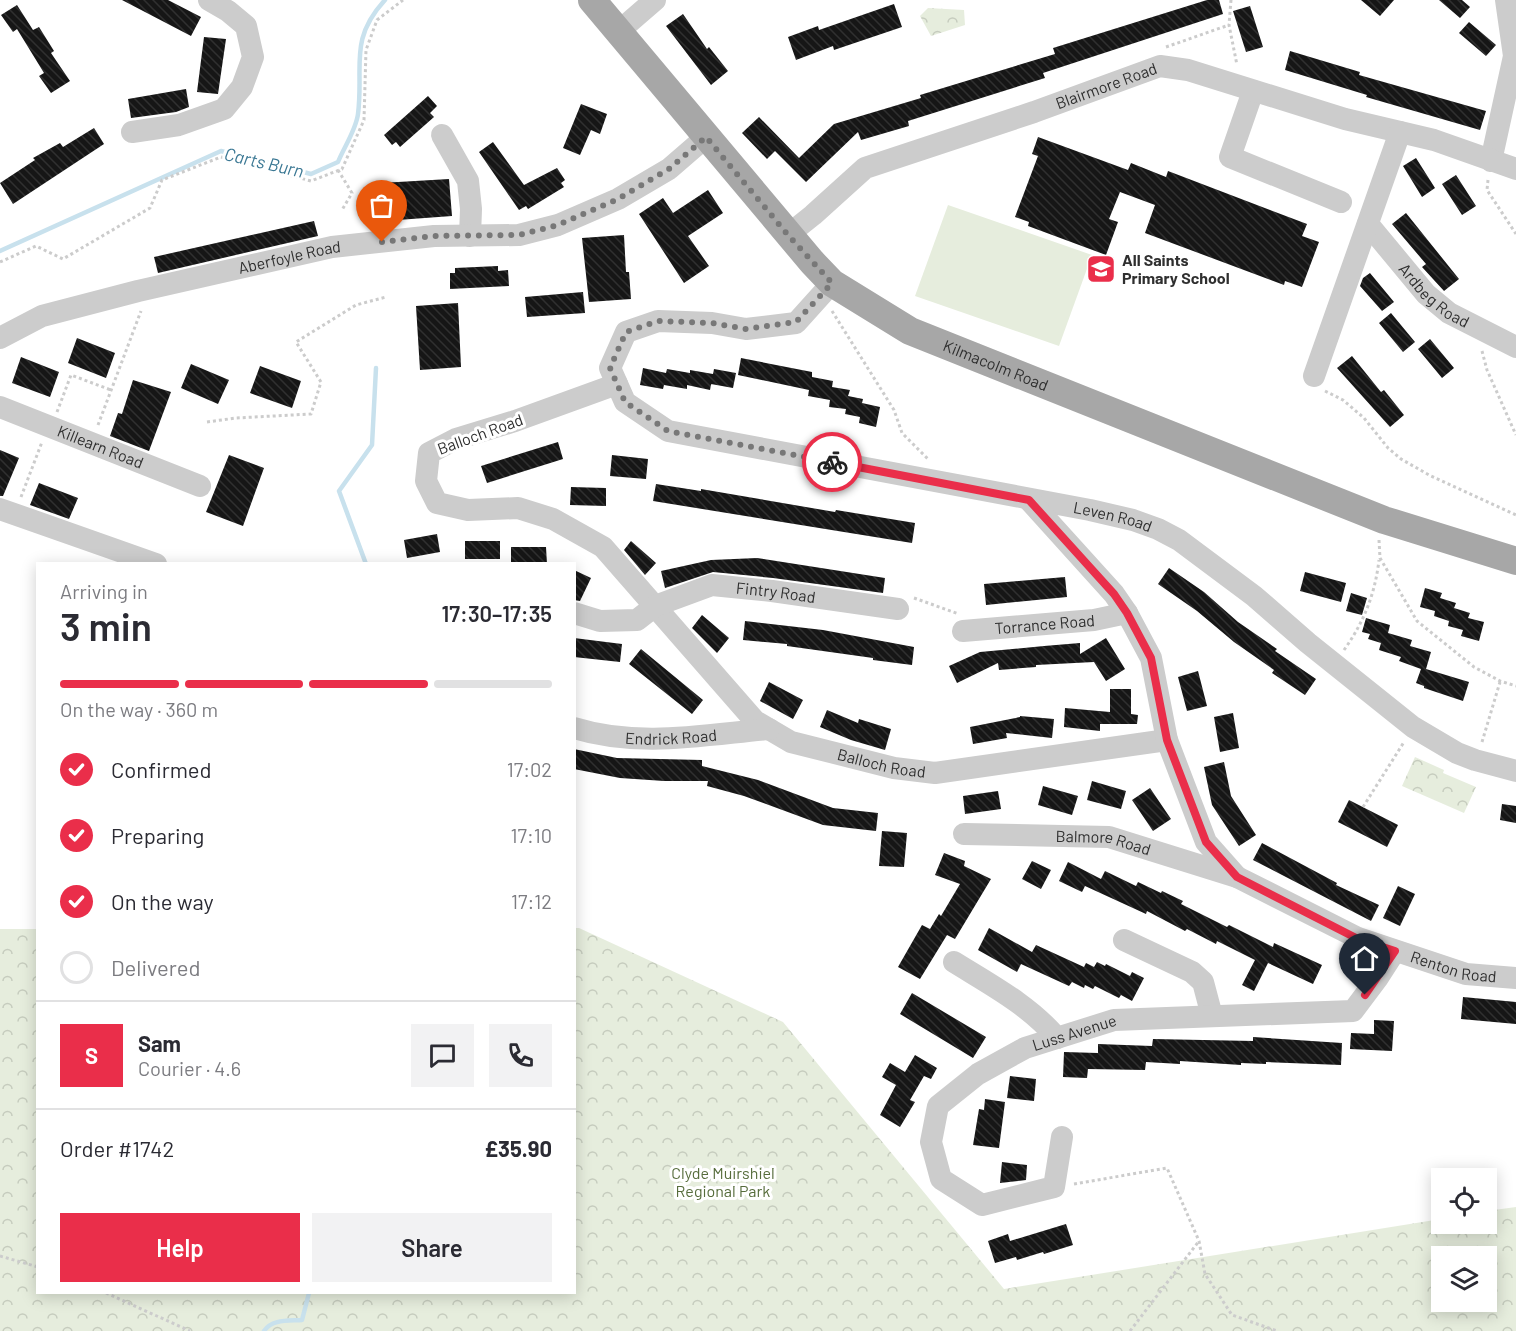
<!DOCTYPE html>
<meta charset="utf-8">
<style>
body{margin:0;font-family:Barlow,sans-serif;background:#f2f2f3;color:#2b2b33;height:100vh;display:flex;flex-direction:column;font-size:22px;white-space:nowrap}
*{box-sizing:border-box;margin:0}
p{font-size:20px;color:#7c7c81}
.icon{flex:none;width:33px;height:33px;fill:none;stroke:currentColor;stroke-width:2;stroke-linecap:round;stroke-linejoin:round}
.map{position:relative;flex:1;overflow:hidden}
.side{position:absolute;left:36px;top:562px;width:540px;height:732px;display:flex;flex-direction:column;background:#fff;border-radius:0px;box-shadow:0 3px 15px #0003}
.side>*{flex:none}
.tools{position:absolute;left:1431px;top:1168px;display:grid;gap:12px}
.tools a{display:grid;place-items:center;width:66px;height:66px;border-radius:0px;background:#fff;box-shadow:0 3px 15px #0003;font-size:30px}
.pin{position:absolute;display:grid;place-items:center;width:51px;height:51px;color:#fff;margin:-62px -26px;border-radius:50% 50% 50% 0;rotate:-45deg;box-shadow:0 0 6px #0007}
.pin .icon{rotate:45deg}
.courier{position:absolute;display:grid;place-items:center;width:60px;height:60px;margin:-30px;border:4px solid #ea2e4a;border-radius:50%;background:#fff;color:#222;box-shadow:0 2px 8px #0007}
.headline em{font-style:normal;font-weight:600}
.headline div{display:flex;flex-direction:column-reverse}
.headline{display:flex;align-items:center;justify-content:space-between;height:102px;padding:0 24px}
h1{font-size:39px;font-weight:600;line-height:45px}
.bar{display:grid;grid-template-columns:repeat(4,1fr);gap:9px 6px;align-content:center;height:72px;padding:0 24px}
.bar i{height:8px;border-radius:4px;background:#e1e1e2}
.bar .current{background:#ea2e4a}
.bar p{grid-column:span 4}
.line{display:flex;align-items:center;gap:15px;padding:0 24px;border-top:2px solid #e1e1e2}
.line div{flex:1}
.round{display:grid;place-items:center;flex:none;width:63px;height:63px;border-radius:0px;background:#f2f2f3}
ol{padding:0 24px;list-style:none}
li{display:flex;align-items:center;gap:18px;height:66px}
li p{margin-inline-start:auto}
li .icon{padding:6px;border-radius:50%;background:#ea2e4a;color:#fff;stroke-width:4}
li:last-child{color:#7c7c81}
li i{width:33px;height:33px;border:3px solid #e1e1e2;border-radius:50%}
.primary-button{display:flex;gap:12px;margin-top:auto;padding:12px 24px}
.primary-button a{flex:1;height:69px;border-radius:0px;background:#ea2e4a;color:#fff;font-size:24px;font-weight:600;line-height:69px;text-align:center}
.primary-button a+a{background:#f2f2f3;color:#2b2b33}
.map>svg:first-child{display:block}
.green{fill:#e6eddd}
.park{fill:url(#park-crowns);fill-rule:evenodd}
.lines{fill:none;stroke-linecap:round;stroke-linejoin:round}
.stream{stroke:#c8e1ed;stroke-width:4.5}
.building{fill:url(#building-back-hatch)}
.path{stroke:#ccc;stroke-width:3;stroke-dasharray:3 3;stroke-linecap:butt}
.minor{stroke:#ccc;stroke-width:22}
.major{stroke:#a7a7a7;stroke-width:28}
.done{stroke:#787878;stroke-width:6;stroke-dasharray:0 10.8}
.route{stroke:#ea2e4a;stroke-width:8}
.labels{text-anchor:middle;stroke-width:6;stroke-linejoin:round;paint-order:stroke}
.street-label{font-size:16px;fill:#2f2f2f;stroke:#fff}
.poi-label{font-size:16px;font-weight:bold;fill:#2f2f2f;stroke:#fff;text-anchor:start}
.park-label{font-size:16px;fill:#566c3b;stroke:#fff}
.water-label{font-size:18px;font-style:italic;fill:#3b7894;stroke:#fff}
</style>
<div class="map">
<svg width="1516" height="1331" viewBox="0 0 1516 1331">
<defs>
<pattern id="park-crowns" width="20" height="18" patternUnits="userSpaceOnUse" patternTransform="scale(1.5)"><rect width="20" height="18" fill="#e6eddd"/><path d="M2 6a3 3 0 1 1 6 0M12 15a3 3 0 1 1 6 0" fill="none" stroke="#c6ccbe"/></pattern>
<pattern id="building-back-hatch" width="6" height="6" patternUnits="userSpaceOnUse" patternTransform="scale(1.5)"><rect width="6" height="6" fill="#161616"/><path d="M-1 5l2 2M0 0l6 6M5-1l2 2" fill="none" stroke="#303030"/></pattern>
</defs>
<rect width="100%" height="100%" fill="#fff"/>
<path class="green" d="M948,205l144,50 -33,91 -144,-50z"/>
<path class="park" d="M928,8l36,2 1,15 -34,11 -11,-20z
M1415,757l29,13 -1,3 33,14 -12,26 -62,-27z
M574,928h5l204,94 221,267 437,-70 1,5h44l1,-13 29,-4v124h-1516v-402h37l1,364h536zM1442,1257h44v45h-44z"/>
<g class="lines">
<path class="stream" d="M0,251l221,-100 90,23 27,-12c6,-15 18,-32 20,-48 6,-47 -10,-74 27,-114
M366,564l-27,-73 33,-46 4,-77
M264,1331c8,-12 24,-10 38,-11l7,-27"/>
</g>
<path class="building" d="M122,0h46l33,17 -10,19z
M1207,0h12l4,14 -180,59 2,5 -137,43 1,5 -48,14 -3,-8 -52,50 -31,-31 -8,8 -25,-26 17,-16 40,41 35,-34 87,-26 -1,-3 135,-41 -2,-6z
M1361,0h33l-14,16z
M1439,0h23l8,7 -10,11z
M894,4l8,23 -68,23 -1,-4 -37,14 -8,-23 30,-11 1,4z
M17,5l16,25 6,-3 15,24 -3,2 19,28 -19,12 -12,-17 5,-3 -27,-44 -4,3 -12,-17z
M1250,6l13,41 -17,5 -13,-41z
M683,14l24,35 2,-2 19,24 -17,14 -45,-59z
M1469,22l27,23 -10,11 -27,-23z
M204,37l22,2 -8,55 -21,-2z
M1290,51l70,21 -1,3 127,36 -6,19 -114,-33 1,-2 -82,-25z
M186,89l3,18 -13,5 -45,6 -3,-19z
M428,96l9,10 -7,7 4,4 -34,30 -4,-5 -4,3 -8,-10z
M581,104l26,10 -7,20 -9,-4 -11,25 -17,-7z
M94,128l10,16 -91,60 -13,-21 35,-23 -2,-2 27,-15 3,4z
M1038,137l90,33 3,-7 35,14 2,-6 139,53 -5,12 17,6 -17,45 -17,-6 -1,4 -139,-52 10,-28 -35,-13 -11,27 9,3 -12,33 -78,-29 1,-4 -14,-5 23,-61 -6,-2z
M493,142l31,43 33,-17 8,12 -4,3 3,4 -36,22 -2,-3 -7,4 -40,-58z
M1416,158l19,30 -13,9 -19,-31z
M1456,175l20,31 -14,9 -20,-31z
M449,179l3,37 -68,5 -3,-38z
M708,190l15,23 -35,23 21,30 -25,17 -45,-69 24,-16 10,15z
M1406,213l53,66 -15,12 -22,-24 4,-3 -34,-40z
M314,221l4,15 -160,37 -4,-16z
M624,235l2,37h3l2,27 -42,3 -7,-64z
M498,266v5l10,-1 1,16 -59,3v-16h5v-5z
M1370,273l24,29 -12,9 -22,-25 3,-8z
M583,292l2,21 -58,4 -2,-20z
M458,303l3,64 -41,3 -4,-64z
M1391,313l24,29 -12,10 -24,-29z
M77,338l38,15 -9,25 -38,-15z
M1430,339l24,29 -12,10 -24,-29z
M1352,356l29,36 3,-2 20,25 -14,12 -53,-59z
M21,357l38,15 -9,25 -38,-14z
M741,358l71,14v5l21,4 -1,6 18,3 -2,6 15,3 -1,4 18,4 -4,20 -17,-4 1,-6 -15,-3 1,-5 -17,-2 1,-7 -22,-4 1,-6 -71,-15z
M191,364l38,16 -11,24 -37,-16z
M260,366l41,15 -9,27 -42,-15z
M643,368l23,5 1,-4 23,4v-3l23,4 -3,16 -23,-5v4l-23,-4 -1,4 -23,-4z
M714,369l22,4 -3,15 -22,-4z
M133,380l38,12 -22,59 -39,-15 8,-23 4,1z
M558,442l5,17 -76,24 -6,-17z
M0,450l19,8 -16,38h-3z
M229,455l35,13 -21,58 -37,-14z
M612,455l36,4 -2,20 -36,-3z
M39,483l39,15 -9,21 -39,-14z
M656,484l45,7v-2l134,23 1,-2 79,13 -3,20 -259,-42z
M571,487l35,1v18l-36,-1z
M437,534l3,18 -33,6 -3,-18z
M465,541h35v18h-35z
M631,541l25,22 -11,12 -21,-25z
M511,547h35l1,17h-36z
M757,558l128,20 -2,15 -110,-15 -60,-6 -48,16 -4,-17 50,-11z
M1169,568l35,24 34,30 39,27 -2,2 41,28 -11,16 -33,-22 2,-3 -40,-28 -37,-31 -39,-27z
M574,570l17,8 -11,23 -6,-1z
M1305,572l41,11 -5,19 -41,-11z
M1065,577l2,20 -81,8 -2,-21z
M1425,588l17,5 -2,5 16,5 -2,5 16,5 -2,5 16,4 -5,19 -18,-5 2,-6 -15,-4 1,-5 -15,-5 1,-5 -15,-4z
M1351,593l16,5 -5,17 -16,-4z
M702,615l27,23 -12,15 -25,-25z
M1366,618l24,7 -2,8 24,7 -2,6 21,6 -5,17 43,13 -6,19 -39,-13v-2l-8,-3 5,-14 -22,-8 2,-4 -22,-7 2,-7 -13,-4 2,-5 -8,-2z
M745,621l78,9 91,17 -2,18 -39,-5v-2l-86,-12v-2l-44,-4z
M574,638l48,6 -2,18 -46,-5z
M1106,638l19,31 -19,12 -12,-19 -58,3v2l-37,3 -1,-7 -41,20 -8,-17 31,-14 64,-6 36,-3v11z
M641,649l62,51 -11,14 -63,-50z
M1198,671l9,35 -20,5 -9,-34z
M769,682l34,18 -10,19 -33,-18z
M1110,689h21v25l7,1 -1,9h-37v7l-36,-4 1,-19 45,4z
M827,710l31,13 1,-4 32,10 -6,21 -34,-10 -31,-13z
M1233,713l6,35 -19,4 -6,-35z
M1020,716l34,3 -2,19 -46,-5 1,5 -34,6 -3,-17 50,-10z
M574,749l43,9 85,2v6l56,14 75,28 45,5 -2,18 -53,-6 -79,-29 -37,-10 1,-5h-44l-44,-3 -46,-9z
M1224,762l7,34 25,39 -17,11 -27,-41 -8,-38z
M1092,781l34,10 -5,18 -34,-9z
M1043,786l35,10 -6,19 -34,-10z
M1150,788l21,31 -18,12 -21,-31z
M998,791l3,18 -36,5 -2,-18z
M1349,800l49,25 -11,22 -49,-25z
M1502,804l14,2v17l-16,-3z
M882,831l25,2 -3,34 -25,-1z
M1262,843l75,40 -1,2 43,20 -8,16 -118,-61z
M944,853l21,8 -1,5 27,13 -36,60 -8,-4 -27,44 -22,-12 24,-42 8,4 9,-15 2,2 19,-32 -25,-9z
M1032,861l19,9 -10,19 -19,-10z
M1068,862l33,17 4,-8 31,15 2,-4 23,11 1,-2 21,10 -2,3 46,23 2,-2 44,22 1,-4 48,22 -9,19 -45,-21 -14,28 -12,-6 13,-25 -38,-19 -1,3 -29,-15 -2,2 -38,-20 -1,3 -61,-28 -3,6 -23,-11z
M1398,886l17,8 -15,32 -17,-8z
M989,928l43,24 4,-7 48,22 2,-4 8,4 3,-5 8,4 1,-2 24,12 2,-4 12,6 -12,23 -11,-6 -2,3 -24,-12 -2,3 -8,-4 -1,3 -12,-6 -3,4 -48,-22 -4,8 -39,-22z
M912,993l74,44 -13,21 -73,-44z
M1463,997l53,5v22l-55,-5z
M1374,1020l20,1 -2,30 -42,-2 1,-16 23,1z
M1253,1037l89,6 -1,22 -75,-3v2l-25,-1v2l-61,-4v3l-34,-2 -1,8 -57,-1 -1,9 -24,-1 1,-25 34,1v-9l54,2 1,-7 100,2z
M915,1055l22,13 -6,11 -7,-3 -14,24 5,2 -15,25 -20,-12 16,-30 -14,-8 8,-14 15,9z
M1010,1076l26,3 -2,22 -27,-3z
M985,1099l20,3 -6,46 -26,-3 6,-36 5,1z
M1002,1162l25,3 -1,15 -26,3z
M1066,1224l7,21 -29,9 -1,-2 -26,8 -1,-3 -21,6 -7,-22 20,-7 2,7z"/>
<g class="lines">
<path class="path" d="M1231,0l-2,25 8,40
M1166,47l63,-22
M338,170l14,23 -10,17
M1488,180l-1,10 29,44
M0,262l36,-16 27,13 87,-51 12,-28 59,-23 90,24 31,-12 22,-49 2,-70 11,-30 26,-20
M832,311l62,99 8,23 27,27
M1482,351l5,19 29,65
M1325,391l18,9 21,18 24,30 13,11 28,16 87,40
M57,412l14,-37 40,15
M207,422l29,-4 75,-4 10,-32 -25,-40 60,-37 30,-8
M98,425l43,-114
M21,497l21,-55
M1379,540l1,18 37,63 57,46 26,14 16,5
M914,598l45,16
M1344,650c20,-28 31,-56 35,-90
M1482,742l18,-60
M1363,807l41,-65
M1074,1184l93,-16 32,73 6,33 27,41 45,16
M0,1256l38,11
M106,1293l84,38
M1130,1331l69,-90"/>
<g class="minor">
<path d="M618,32l37,-32"/>
<path d="M1253,91l-23,66 111,45"/>
<path d="M132,132l47,-7 45,-16 18,-22 11,-30 -7,-31 -18,-15 -19,-11"/>
<path d="M442,135l26,46 3,28 -1,27"/>
<path d="M1491,161l23,-105 -8,-56"/>
<path id="s1" d="M1368,224l58,70 23,19 67,34"/>
<path id="s2" d="M788,235l25,-20 52,-47 169,-56 126,-46 28,4 157,49 89,21 82,29"/>
<path id="s3" d="M832,283l-36,40 -50,6 -34,-6 -54,-2 -32,11 -16,36 15,34 43,29 422,79 43,10 25,9 21,11 75,56 54,47 105,84 44,26 18,7 41,11"/>
<path id="s4" d="M0,338l42,-22 96,-25 194,-44 102,-11 85,-1 39,-10 60,-26 51,-30 37,-32"/>
<path d="M1314,376l86,-244"/>
<path id="s5" d="M617,384l-102,37 -59,18 -27,14 -3,28 11,22 31,7 50,-2 35,11 50,28 152,174 36,21 103,26 41,5 232,-33"/>
<path id="s6" d="M0,407l200,79"/>
<path id="s7" d="M1029,500l85,94 13,19 24,45 16,82 39,102 31,35 121,61 108,36 50,4"/>
<path d="M0,509l156,55"/>
<path id="s8" d="M574,613l26,8 37,-1 18,-14 57,-21 60,6 126,18"/>
<path id="s9" d="M963,631l131,-11 33,-7"/>
<path id="s10" d="M574,728c65,20 129,7 195,1"/>
<path id="s11" d="M964,834l145,3 128,40"/>
<path d="M1124,940l68,32 11,10 9,34"/>
<path d="M954,962c37,23 75,43 103,76"/>
<path id="s12" d="M1062,1137l-8,50 -72,18 -41,-26 -10,-37 7,-36 40,-32 47,-26 89,-28 239,-9 24,-32 18,-28"/>
</g>
<path class="major" id="s13" d="M592,0l220,262 20,21 78,48 474,189 132,41"/>
</g>
<g class="lines">
<path class="done" d="M382,242l52,-6 85,-1 39,-10 60,-26 51,-30 37,-32 82,98 44,48 -36,39 -50,7 -34,-6 -54,-2 -32,11 -16,36 15,34 43,29 164,31"/>
<path class="route" d="M832,462l197,38 85,94 13,19 24,45 16,82 39,102 31,35 121,62 37,12 -30,44"/>
</g>
<defs>
<g id="school-square" transform="scale(1.5)"><rect x="-9" y="-9" width="18" height="18" rx="4" fill="#ea2e4a" stroke="#fff"/><path d="M0-5L7-2L0 1L-7-2ZM-4 1L0 2.5L4 1V4Q0 6-4 4Z" fill="#fff"/></g>
</defs>
<g fill-rule="evenodd">
<use href="#school-square" x="1101" y="269"/>
</g>
<g class="labels">
<g class="street-label">
<text dy="6" stroke="none"><textPath href="#s2" startOffset="357">Blairmore Road</textPath></text>
<text dy="6" stroke="none"><textPath href="#s4" startOffset="302">Aberfoyle Road</textPath></text>
<text dy="6" stroke="none"><textPath href="#s1" startOffset="98">Ardbeg Road</textPath></text>
<text dy="6" stroke="none"><textPath href="#s13" startOffset="555">Kilmacolm Road</textPath></text>
<text transform="translate(480 434) rotate(-20)" y="6">Balloch Road</text>
<text dy="6" stroke="none"><textPath href="#s6" startOffset="108">Killearn Road</textPath></text>
<text dy="6" stroke="none"><textPath href="#s3" startOffset="808">Leven Road</textPath></text>
<text dy="6" stroke="none"><textPath href="#s8" startOffset="212">Fintry Road</textPath></text>
<text dy="6" stroke="none"><textPath href="#s9" startOffset="82">Torrance Road</textPath></text>
<text dy="6" stroke="none"><textPath href="#s10" startOffset="98">Endrick Road</textPath></text>
<text dy="6" stroke="none"><textPath href="#s5" startOffset="795">Balloch Road</textPath></text>
<text dy="6" stroke="none"><textPath href="#s11" startOffset="140">Balmore Road</textPath></text>
<text dy="6" stroke="none"><textPath href="#s7" startOffset="676">Renton Road</textPath></text>
<text dy="6" stroke="none"><textPath href="#s12" startOffset="405">Luss Avenue</textPath></text>
</g>
<g class="poi-label">
<text x="1122" y="266">All Saints<tspan x="1122" dy="18">Primary School</tspan></text>
</g>
<g class="park-label">
<text x="723" y="1179">Clyde Muirshiel<tspan x="723" dy="18">Regional Park</tspan></text>
</g>
<g class="water-label">
<text transform="translate(264 163) rotate(13)" y="6">Carts Burn</text>
</g>
</g>
</svg>
<div class="tools">
<a><svg class="icon" aria-label="locate" viewBox="0 0 24 24"><circle cx="12" cy="12" r="6"/><path d="M12 2v4M12 18v4M2 12h4M18 12h4"/></svg></a>
<a><svg class="icon" aria-label="layers" viewBox="0 0 24 24"><path d="M12 4l9 5-9 5-9-5zM3 14l9 5 9-5"/></svg></a>
</div>
<div class="pin" style="left:382px;top:242px;background:#ea580c"><svg class="icon" aria-label="bag" viewBox="0 0 24 24"><path d="M5 8h14l-1 12H6zM9 8a3 3 0 0 1 6 0"/></svg></div>
<div class="pin" style="left:1365px;top:995px;background:#1f2937"><svg class="icon" aria-label="home" viewBox="0 0 24 24"><path d="M3 11l9-7 9 7M6 9v11h12V9"/></svg></div>
<div class="courier" style="left:832px;top:462px"><svg class="icon" aria-label="bike" viewBox="0 0 24 24"><circle cx="6" cy="16" r="4"/><circle cx="18" cy="16" r="4"/><path d="M6 16l4-8h5l3 8M10 8l3 8H6M13 5h3"/></svg></div>
<section class="side">
<div class="headline"><div><h1>3 min</h1><p>Arriving in</p></div><em>17:30–17:35</em></div>
<div class="bar"><i class="current"></i><i class="current"></i><i class="current"></i><i></i><p>On the way · 360 m</p></div>
<ol>
<li><svg class="icon" aria-label="check" viewBox="0 0 24 24"><path d="M5 12l5 5 9-10"/></svg>Confirmed<p>17:02</p></li>
<li><svg class="icon" aria-label="check" viewBox="0 0 24 24"><path d="M5 12l5 5 9-10"/></svg>Preparing<p>17:10</p></li>
<li><svg class="icon" aria-label="check" viewBox="0 0 24 24"><path d="M5 12l5 5 9-10"/></svg>On the way<p>17:12</p></li>
<li><i></i>Delivered</li>
</ol>
<div class="line" style="height:108px"><b class="round" style="background:#ea2e4a;color:#fff">S</b><div><b>Sam</b><p>Courier · 4.6</p></div><a class="round"><svg class="icon" aria-label="chat" viewBox="0 0 24 24"><path d="M4 5h16v11H9l-5 4z"/></svg></a><a class="round"><svg class="icon" aria-label="phone" viewBox="0 0 24 24"><path d="M5 4h4l2 5-3 2q2 4 5 5l2-3 5 2v4C11 20 4 13 5 4z"/></svg></a></div>
<div class="line" style="height:78px"><div>Order #1742</div><b>£35.90</b></div>
<div class="primary-button"><a>Help</a><a>Share</a></div>
</section>
</div>
